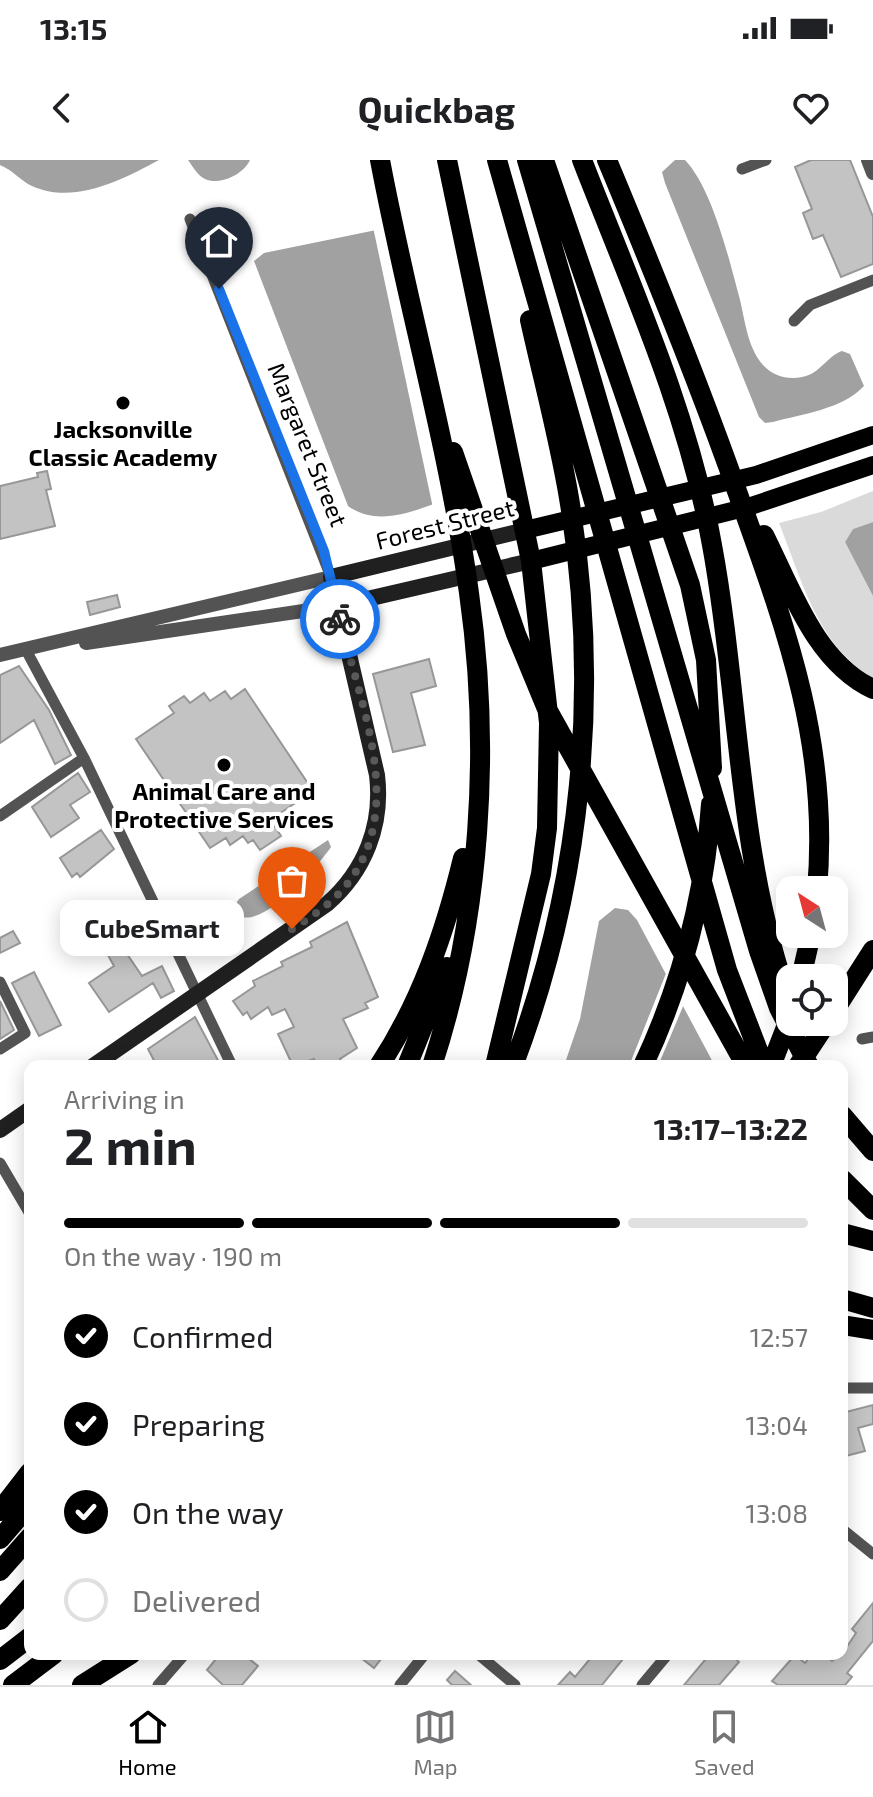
<!DOCTYPE html>
<meta charset="utf-8">
<style>
body{margin:0;font-family:"Exo 2",sans-serif;background:#f2f2f2;color:#202124;height:100vh;display:flex;flex-direction:column;font-size:30px;white-space:nowrap}
*{box-sizing:border-box;margin:0}
p{font-size:26px;color:#757577}
.icon{flex:none;width:44px;height:44px;fill:none;stroke:currentColor;stroke-width:2;stroke-linecap:round;stroke-linejoin:round}
.map{position:relative;flex:1;overflow:hidden}
.details{position:absolute;left:24px;top:900px;width:824px;height:600px;display:flex;flex-direction:column;background:#fff;border-radius:16px;box-shadow:0 4px 20px #0003}
.details>*{flex:none}
.needle{width:52px;rotate:324deg}
.buttons{position:absolute;left:776px;top:716px;display:grid;gap:16px}
.buttons a{display:grid;place-items:center;width:72px;height:72px;border-radius:16px;background:#fff;box-shadow:0 4px 20px #0003;font-size:40px}
.pin{position:absolute;display:grid;place-items:center;width:68px;height:68px;color:#fff;margin:-82px -34px;border-radius:50% 50% 50% 0;rotate:-45deg;box-shadow:0 0 8px #0007}
.pin .icon{rotate:45deg}
.courier{position:absolute;display:grid;place-items:center;width:80px;height:80px;margin:-40px;border:6px solid #1a73e8;border-radius:50%;background:#fff;color:#222;box-shadow:0 2px 10px #0007}
.bubble{position:absolute;height:56px;border-radius:16px;background:#fff;box-shadow:0 4px 20px #0003;font-size:26px;font-weight:700;line-height:56px;text-align:center}
.summary em{font-style:normal;font-weight:700}
.summary div{display:flex;flex-direction:column-reverse}
.summary{display:flex;align-items:center;justify-content:space-between;height:136px;padding:0 40px}
h1{font-size:52px;font-weight:700;line-height:60px}
.bar{display:grid;grid-template-columns:repeat(4,1fr);gap:12px 8px;align-content:center;height:96px;padding:0 40px}
.bar i{height:10px;border-radius:6px;background:#e0e0e0}
.bar .current{background:#000}
.bar p{grid-column:span 4}
ol{padding:0 40px;list-style:none}
li{display:flex;align-items:center;gap:24px;height:88px}
li p{margin-inline-start:auto}
li .icon{padding:8px;border-radius:50%;background:#000;color:#fff;stroke-width:4}
li:last-child{color:#757577}
li i{width:44px;height:44px;border:4px solid #e0e0e0;border-radius:50%}
.status{display:flex;justify-content:space-between;align-items:center;height:56px;padding:0 40px;background:#fff;direction:ltr}
.status svg{height:22px;fill:currentColor}
header{display:flex;justify-content:space-between;align-items:center;height:104px;padding:0 40px;background:#fff;font-size:36px;font-weight:700}
.menu{display:flex;justify-content:space-around;align-items:center;height:112px;border-top:2px solid #e0e0e0;background:#fff;font-size:22px;color:#757577}
.menu a{display:grid;justify-items:center;gap:4px}
.menu .current{color:#000}
.map>svg:first-child{display:block}
.green{fill:#dadada}
.water{fill:#a1a1a1}
.pier{fill:#fff}
.building{fill:#c3c3c3;stroke:#979797;stroke-width:2}
.lines{fill:none;stroke-linecap:round;stroke-linejoin:round}
.minor{stroke:#535353;stroke-width:11}
.tertiary{stroke:#535353;stroke-width:14}
.secondary{stroke:#202020;stroke-width:16}
.primary{stroke:#000;stroke-width:18}
.motorway{stroke:#000;stroke-width:20}
.done{stroke:#595959;stroke-width:8;stroke-dasharray:0 14.4}
.route{stroke:#1a73e8;stroke-width:10}
.poi-dot{fill:#000;stroke:#fff;stroke-width:3}
.labels{text-anchor:middle;stroke-width:8;stroke-linejoin:round;paint-order:stroke}
.poi-label{font-size:24px;font-weight:bold;fill:#000;stroke:#fff}
.street-label{font-size:24px;fill:#000;stroke:#fff}
</style>
<div class="status"><b>13:15</b><svg viewBox="0 0 49 12"><path d="M0 12V9h3v3zM5 12V6h3v6zM10 12V3h3v9zM15 12V0h3v12zM26 1h20v11H26zM47 4h2v5h-2z"/></svg></div>
<header><svg class="icon" aria-label="back" viewBox="0 0 24 24"><path d="M15 5l-7 7 7 7"/></svg>Quickbag<svg class="icon" aria-label="heart" viewBox="0 0 24 24"><path d="M12 20l-8-8c-3-5 5-10 8-4 3-6 11-1 8 4z"/></svg></header>
<div class="map">
<svg width="873" height="1525" viewBox="0 0 873 1525">
<rect width="100%" height="100%" fill="#fff"/>
<path class="green" d="M873,331v31l-20,7 -8,13 28,54v82c-56,-33 -71,-98 -94,-155l42,-11z"/>
<path class="water" d="M0,0h159c-37,20 -85,45 -127,26 -11,-5 -18,-15 -32,-21z
M188,0h62c-6,14 -30,26 -45,19 -7,-3 -12,-12 -17,-19z
M675,0h10c27,28 44,99 54,136 6,23 8,51 24,69 10,11 25,15 39,12 18,-3 25,-21 40,-26l8,3 14,32c-21,23 -62,28 -91,36l-8,1 -6,-6 -94,-234 -3,-11z
M391,67l43,277c-28,10 -60,21 -86,2l-94,-245 10,-8z
M873,362v74l-28,-54 8,-13z
M328,680l3,7c-13,19 -64,77 -89,70l-7,-12 4,-6z
M615,748l13,2 9,10 78,146h-151l16,-47 19,-98z"/>
<path class="pier" d="M390,63l56,274 -13,11 -60,-281z
M667,811l17,33 -26,62h-29z"/>
<path class="building" d="M811,0h39l23,57v47l-32,13 -18,-42 -10,4 -10,-26 9,-4 -17,-42z
M47,311l4,18 -5,1 9,36 -55,13v-53l38,-9 -1,-4z
M117,435l3,12 -30,8 -3,-13z
M429,499l7,27 -25,7 14,52 -32,7 -20,-78z
M19,506l30,44 22,45 -16,9 -21,-44 -34,23v-68z
M245,529l68,102 -34,23 3,5 -8,6 7,11 -21,14 -7,-10 -5,3 -5,-7 -13,9 -4,-7 -16,10 -74,-109 38,-26 -5,-7 15,-10 6,7 14,-10 6,8 15,-10 6,8z
M78,613l12,19 -20,13 9,13 -28,19 -19,-30z
M101,670l13,19 -34,28 -3,-4 -5,4 -12,-19z
M98,743l13,26 28,-14 11,23 -25,13 17,25 20,-10 12,25 -13,7 -8,-15 -44,29 -20,-29 25,-17 -31,-56z
M347,762l31,75 -13,6 3,5 -25,11 14,29 -17,11 3,7h-26l-3,-7 -21,7 -15,-32 16,-7 -9,-18 -13,6 -4,-8 -17,12 -4,-7 -4,3 -10,-14 22,-15 -2,-5 30,-15 -2,-4 31,-15 -2,-5z
M13,771l7,12 -20,10v-15z
M34,812l27,53 -22,11 -27,-53z
M0,841l14,29 -14,9z
M195,857l26,49h-64l-9,-17z
M873,1245v19l-15,4 7,23 -23,6v-44z
M873,1443v38l-26,32 5,4 -7,8h-67l-6,-4 23,-26 10,8 7,-9h11l9,7 10,-7 14,-21 -4,-4z
M220,1494h23l15,12 -16,19h-19l-16,-15z
M356,1494h29l-11,14z
M594,1494h33l-25,31h-44l12,-13 5,5z
M710,1494h20l9,8 -20,23h-35z
M455,1511l16,14h-19l-5,-5z"/>
<g class="lines">
<path class="minor" d="M742,9l24,-9
M190,59l141,358
M794,161l16,-16 63,-25
M26,490l58,108 148,308
M0,656l84,-58
M0,822l25,51 -25,16
M862,879l11,-2
M0,1003l30,51
M842,1228h31
M842,1369l31,25
M478,1494l37,31
M158,1525l27,-31
M400,1525l25,-31
M642,1525l26,-31"/>
<path class="tertiary" d="M868,0l5,13
M86,483l251,-37
M0,495l331,-78"/>
<path class="secondary" d="M337,446l194,-45
M93,906l234,-162c38,-33 56,-79 50,-129l-46,-198 194,-47
M0,970l30,-21"/>
<path class="primary" d="M525,370l231,-55 117,-40
M531,401l217,-54 125,-42"/>
<path class="motorway" d="M380,0c27,144 69,287 89,433 22,155 12,324 -37,473
M447,0l84,401 18,162 -2,105 -6,46 -46,192
M497,0l230,810 37,96
M527,0l232,791 20,57 30,58
M544,0l146,425 16,75 6,108
M582,0c49,126 106,251 130,385 27,146 25,300 72,442
M607,0c46,110 91,221 131,334 48,134 92,251 79,396
M453,292l63,182 31,75 199,357
M764,375c27,53 51,127 109,154
M801,818l10,-44
M834,851l39,-61
M379,906c42,-64 66,-134 84,-208
M407,906l40,-99
M513,906c69,-181 88,-377 56,-568 -10,-60 -26,-119 -39,-178
M643,906c39,-83 62,-170 68,-262
M771,906l19,-49
M798,906l29,-44
M842,955l31,36
M842,1019l31,31
M842,1073l31,8
M842,1139l31,9
M842,1165l31,5
M0,1351l30,-39
M0,1379l30,-35
M0,1411l30,-34
M0,1460l30,-33
M0,1500l30,-23
M13,1525l41,-31
M82,1525l49,-31"/>
</g>
<g class="lines">
<path class="done" d="M292,769c20,-13 41,-26 56,-46 59,-76 11,-181 -8,-264"/>
<path class="route" d="M219,129l105,262 16,68"/>
</g>
<g class="poi-dot">
<circle cx="123" cy="243" r="8"/>
<circle cx="224" cy="605" r="8"/>
</g>
<g class="labels">
<g class="poi-label">
<text x="123" y="278">Jacksonville<tspan x="123" dy="28">Classic Academy</tspan></text>
<text x="224" y="640">Animal Care and<tspan x="224" dy="28">Protective Services</tspan></text>
</g>
<g class="street-label">
<text transform="translate(307 285) rotate(68)" y="8">Margaret Street</text>
<text transform="translate(445 365) rotate(-14)" y="8">Forest Street</text>
</g>
</g>
</svg>
<div class="buttons">
<a><svg class="needle" viewBox="-14 -14 28 28"><path d="M0-13l5 13h-10z" fill="#e53935"/><path d="M0 13l5-13h-10z" fill="#757577"/></svg></a>
<a><svg class="icon" aria-label="locate" viewBox="0 0 24 24"><circle cx="12" cy="12" r="6"/><path d="M12 2v4M12 18v4M2 12h4M18 12h4"/></svg></a>
</div>
<div class="pin" style="left:292px;top:769px;background:#ea580c"><svg class="icon" aria-label="bag" viewBox="0 0 24 24"><path d="M5 8h14l-1 12H6zM9 8a3 3 0 0 1 6 0"/></svg></div>
<div class="pin" style="left:219px;top:129px;background:#1f2937"><svg class="icon" aria-label="home" viewBox="0 0 24 24"><path d="M3 11l9-7 9 7M6 9v11h12V9"/></svg></div>
<div class="courier" style="left:340px;top:459px"><svg class="icon" aria-label="bike" viewBox="0 0 24 24"><circle cx="6" cy="16" r="4"/><circle cx="18" cy="16" r="4"/><path d="M6 16l4-8h5l3 8M10 8l3 8H6M13 5h3"/></svg></div>
<div class="bubble" style="left:60px;top:740px;width:184px">CubeSmart</div>
<section class="details">
<div class="summary"><div><h1>2 min</h1><p>Arriving in</p></div><em>13:17–13:22</em></div>
<div class="bar"><i class="current"></i><i class="current"></i><i class="current"></i><i></i><p>On the way · 190 m</p></div>
<ol>
<li><svg class="icon" aria-label="check" viewBox="0 0 24 24"><path d="M5 12l5 5 9-10"/></svg>Confirmed<p>12:57</p></li>
<li><svg class="icon" aria-label="check" viewBox="0 0 24 24"><path d="M5 12l5 5 9-10"/></svg>Preparing<p>13:04</p></li>
<li><svg class="icon" aria-label="check" viewBox="0 0 24 24"><path d="M5 12l5 5 9-10"/></svg>On the way<p>13:08</p></li>
<li><i></i>Delivered</li>
</ol>
</section>
</div>
<nav class="menu">
<a class="current"><svg class="icon" aria-label="home" viewBox="0 0 24 24"><path d="M3 11l9-7 9 7M6 9v11h12V9"/></svg>Home</a>
<a><svg class="icon" aria-label="map" viewBox="0 0 24 24"><path d="M3 6l6-2 6 2 6-2v14l-6 2-6-2-6 2zM9 4v14M15 6v14"/></svg>Map</a>
<a><svg class="icon" aria-label="saved" viewBox="0 0 24 24"><path d="M7 4h10v16l-5-4-5 4z"/></svg>Saved</a>
</nav>
